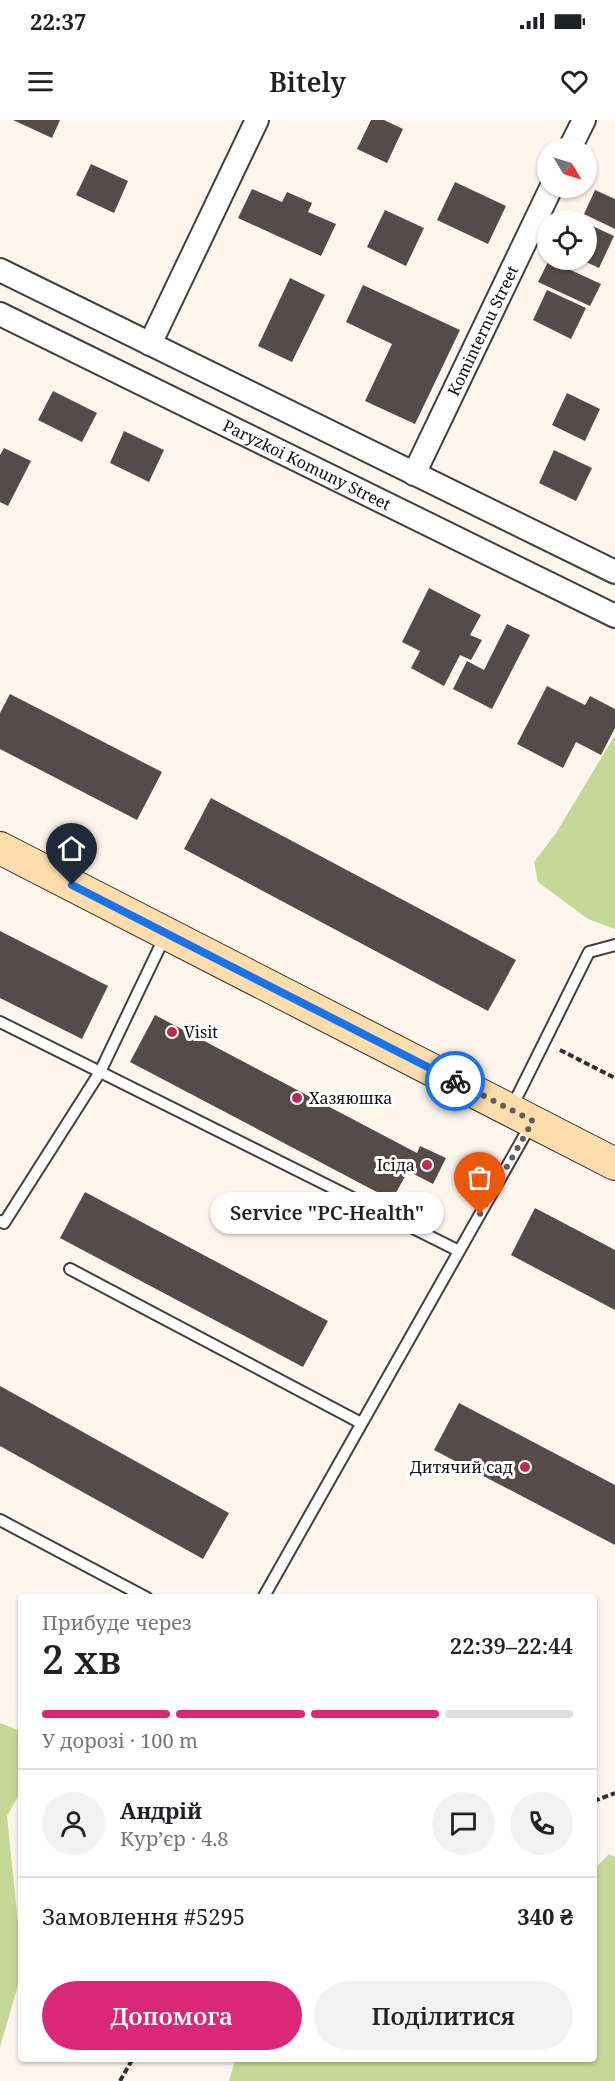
<!DOCTYPE html>
<html lang="uk">
<meta charset="utf-8">
<style>
body{margin:0;font-family:"Noto Serif",serif;background:#f2f2f2;color:#202124;height:100vh;display:flex;flex-direction:column;font-size:22px;white-space:nowrap}
*{box-sizing:border-box;margin:0}
p{font-size:20px;color:#757577}
.icon{flex:none;width:33px;height:33px;fill:none;stroke:currentColor;stroke-width:2;stroke-linecap:round;stroke-linejoin:round}
.map{position:relative;flex:1;overflow:hidden}
.drawer{position:absolute;left:18px;top:1474px;width:579px;height:468px;display:flex;flex-direction:column;background:#fff;border-radius:6px;box-shadow:0 2px 4px #0004}
.drawer>*{flex:none}
.needle{width:39px;rotate:128deg}
.controls{position:absolute;left:537px;top:18px;display:grid;gap:12px}
.controls a{display:grid;place-items:center;width:60px;height:60px;border-radius:50%;background:#fff;box-shadow:0 2px 4px #0004;font-size:30px}
.pin{position:absolute;display:grid;place-items:center;width:51px;height:51px;color:#fff;margin:-62px -26px;border-radius:50% 50% 50% 0;rotate:-45deg;box-shadow:0 0 6px #0007}
.pin .icon{rotate:45deg}
.courier{position:absolute;display:grid;place-items:center;width:60px;height:60px;margin:-30px;border:4px solid #1a73e8;border-radius:50%;background:#fff;color:#222;box-shadow:0 2px 8px #0007}
.bubble{position:absolute;height:42px;border-radius:21px;background:#fff;box-shadow:0 2px 4px #0004;font-size:20px;font-weight:600;line-height:42px;text-align:center}
.headline em{font-style:normal;font-weight:600}
.headline div{display:flex;flex-direction:column-reverse}
.headline{display:flex;align-items:center;justify-content:space-between;height:102px;padding:0 24px}
h1{font-size:39px;font-weight:600;line-height:45px}
.bar{display:grid;grid-template-columns:repeat(4,1fr);gap:9px 6px;align-content:center;height:72px;padding:0 24px}
.bar i{height:8px;border-radius:4px;background:#e0e0e0}
.bar .on{background:#db2777}
.bar p{grid-column:span 4}
.line{display:flex;align-items:center;gap:15px;padding:0 24px;border-top:2px solid #e0e0e0}
.line div{flex:1}
.round{display:grid;place-items:center;flex:none;width:63px;height:63px;border-radius:32px;background:#f2f2f2}
.cta{display:flex;gap:12px;margin-top:auto;padding:12px 24px}
.cta a{flex:1;height:69px;border-radius:36px;background:#db2777;color:#fff;font-size:24px;font-weight:600;line-height:69px;text-align:center}
.cta a+a{background:#f2f2f2;color:#202124}
.status{display:flex;justify-content:space-between;align-items:center;height:42px;padding:0 30px;background:#fff;direction:ltr}
.status svg{height:16px;fill:currentColor}
header{display:flex;justify-content:space-between;align-items:center;height:78px;padding:0 24px;background:#fff;font-size:27px;font-weight:600}
.map>svg:first-child{display:block}
.forest{fill:#c6d898}
.building{fill:#554b4a}
.lines{fill:none;stroke-linecap:round;stroke-linejoin:round}
.service-casing{stroke:#404040;stroke-width:14}
.minor-casing{stroke:#404040;stroke-width:26}
.secondary-casing{stroke:#2f2f2f;stroke-width:34}
.path{stroke:#2f2f2f;stroke-width:4;stroke-dasharray:6 3;stroke-linecap:butt}
.service{stroke:#fff;stroke-width:10}
.minor{stroke:#fff;stroke-width:22}
.secondary{stroke:#fcddab;stroke-width:32}
.done{stroke:#615f5b;stroke-width:6;stroke-dasharray:0 10.8}
.route{stroke:#1a73e8;stroke-width:8}
.poi-dot{fill:#b82a57;stroke:#fff;stroke-width:2}
.labels{text-anchor:middle;stroke-width:6;stroke-linejoin:round;paint-order:stroke}
.street-label{font-size:16px;fill:#0d0d0d;stroke:#fff}
.poi-label{font-size:16px;fill:#0d0d0d;stroke:#fff;text-anchor:start}
</style>
<div class="status"><b>22:37</b><svg viewBox="0 0 49 12"><path d="M0 12V9h3v3zM5 12V6h3v6zM10 12V3h3v9zM15 12V0h3v12zM26 1h20v11H26zM47 4h2v5h-2z"/></svg></div>
<header><svg class="icon" aria-label="menu" viewBox="0 0 24 24"><path d="M4 6h16M4 12h16M4 18h16"/></svg>Bitely<svg class="icon" aria-label="heart" viewBox="0 0 24 24"><path d="M12 20l-8-8c-3-5 5-10 8-4 3-6 11-1 8 4z"/></svg></header>
<div class="map">
<svg width="615" height="1961" viewBox="0 0 615 1961">
<rect width="100%" height="100%" fill="#fef6ed"/>
<path class="forest" d="M615,615v194l-27,-10 -50,-37 -4,-20 22,-29z
M0,1603l21,8v60l-14,25 14,137v22l-21,72z
M609,1734l6,3v224h-386l6,-21h359v-191z"/>
<path class="building" d="M13,0h47l-8,18z
M371,0h13l19,9 -16,34 -30,-14z
M91,44l37,17 -14,32 -38,-18z
M455,62l51,24 -18,38 -51,-24z
M252,69l30,13 5,-10 25,11 -4,9 28,12 -15,32 -83,-38z
M595,70l20,9v30l-31,-15z
M385,90l39,18 -18,38 -39,-19z
M586,103l28,13 -15,32 -17,-8h4z
M549,140l52,24 -11,22 -52,-24z
M290,158l35,17 -33,67 -34,-16z
M363,165l97,45 -45,94 -50,-23 27,-57 -46,-22z
M547,170l39,18 -15,31 -38,-19z
M53,271l44,22 -15,29 -44,-22z
M567,273l33,16 -15,32 -33,-16z
M124,311l40,19 -15,32 -39,-19z
M4,328l27,13 -23,45 -8,-4v-47z
M554,330l38,18 -16,33 -37,-18z
M429,468l52,27 -11,20 12,5 -11,20 -11,-5 -16,31 -33,-18 9,-17 -18,-9z
M507,504l23,11 -38,74 -39,-20 14,-28 17,9z
M547,566l38,19 5,-9 25,13v19l-14,27 -25,-13 -13,26 -46,-24z
M10,574l152,78 -25,48 -137,-71v-36z
M211,678l305,162 -28,51 -304,-162z
M0,811l108,55 -26,53 -82,-41z
M155,895l262,138 3,-7 26,12 -13,26 -25,-13 -16,29 -262,-138z
M85,1072l243,129 -25,46 -243,-129z
M535,1088l80,42v60l-104,-55z
M0,1266l229,127 -26,46 -203,-113z
M459,1283l156,82v60l-181,-95z"/>
<g class="lines">
<g class="service-casing">
<path id="service" d="M0,902l459,229
M512,987l77,-155 26,-7
M0,1101l4,2 96,-151 65,-136
M70,1149l291,154
M0,1400l147,78
M263,1478l268,-474"/>
</g>
<g class="minor-casing">
<g id="minor">
<path d="M570,28l14,-28"/>
<path d="M0,150l615,302"/>
<path id="s1" d="M0,194l615,302"/>
<path d="M150,224l107,-224"/>
<path id="s2" d="M414,354l137,-286"/>
</g>
</g>
<g class="secondary-casing">
<path id="secondary" d="M0,728l615,316"/>
</g>
<path class="path" d="M560,930l55,28
M594,1681l21,-8
M120,1961l12,-21"/>
<use href="#service" class="service"/>
<use href="#minor" class="minor"/>
<use href="#secondary" class="secondary"/>
</g>
<g class="lines">
<path class="done" d="M455,961l78,40 -53,93"/>
<path class="route" d="M72,765l383,196"/>
</g>
<g class="poi-dot">
<circle cx="172" cy="912" r="6"/>
<circle cx="297" cy="978" r="6"/>
<circle cx="427" cy="1045" r="6"/>
<circle cx="525" cy="1347" r="6"/>
</g>
<g class="labels">
<g class="street-label">
<text dy="6" stroke="none"><textPath href="#s2" startOffset="159">Kominternu Street</textPath></text>
<text dy="6" stroke="none"><textPath href="#s1" startOffset="342">Paryzkoi Komuny Street</textPath></text>
</g>
<g class="poi-label">
<text x="184" y="918">Visit</text>
<text x="309" y="984">Хазяюшка</text>
<text x="415" y="1051" text-anchor="end">Ісіда</text>
<text x="513" y="1353" text-anchor="end">Дитячий сад</text>
</g>
</g>
</svg>
<div class="controls">
<a><svg class="needle" viewBox="-14 -14 28 28"><path d="M0-13l5 13h-10z" fill="#e53935"/><path d="M0 13l5-13h-10z" fill="#757577"/></svg></a>
<a><svg class="icon" aria-label="locate" viewBox="0 0 24 24"><circle cx="12" cy="12" r="6"/><path d="M12 2v4M12 18v4M2 12h4M18 12h4"/></svg></a>
</div>
<div class="pin" style="left:480px;top:1094px;background:#ea580c"><svg class="icon" aria-label="bag" viewBox="0 0 24 24"><path d="M5 8h14l-1 12H6zM9 8a3 3 0 0 1 6 0"/></svg></div>
<div class="pin" style="left:72px;top:765px;background:#1f2937"><svg class="icon" aria-label="home" viewBox="0 0 24 24"><path d="M3 11l9-7 9 7M6 9v11h12V9"/></svg></div>
<div class="courier" style="left:455px;top:961px"><svg class="icon" aria-label="bike" viewBox="0 0 24 24"><circle cx="6" cy="16" r="4"/><circle cx="18" cy="16" r="4"/><path d="M6 16l4-8h5l3 8M10 8l3 8H6M13 5h3"/></svg></div>
<div class="bubble" style="left:210px;top:1072px;width:234px">Service &quot;PC-Health&quot;</div>
<section class="drawer">
<div class="headline"><div><h1>2 хв</h1><p>Прибуде через</p></div><em>22:39–22:44</em></div>
<div class="bar"><i class="on"></i><i class="on"></i><i class="on"></i><i></i><p>У дорозі · 100 m</p></div>
<div class="line" style="height:108px"><a class="round"><svg class="icon" aria-label="person" viewBox="0 0 24 24"><circle cx="12" cy="8" r="4"/><path d="M4 21q1-7 8-7t8 7"/></svg></a><div><b>Андрій</b><p>Кур’єр · 4.8</p></div><a class="round"><svg class="icon" aria-label="chat" viewBox="0 0 24 24"><path d="M4 5h16v11H9l-5 4z"/></svg></a><a class="round"><svg class="icon" aria-label="phone" viewBox="0 0 24 24"><path d="M5 4h4l2 5-3 2q2 4 5 5l2-3 5 2v4C11 20 4 13 5 4z"/></svg></a></div>
<div class="line" style="height:78px"><div>Замовлення #5295</div><b>340 ₴</b></div>
<div class="cta"><a>Допомога</a><a>Поділитися</a></div>
</section>
</div>
